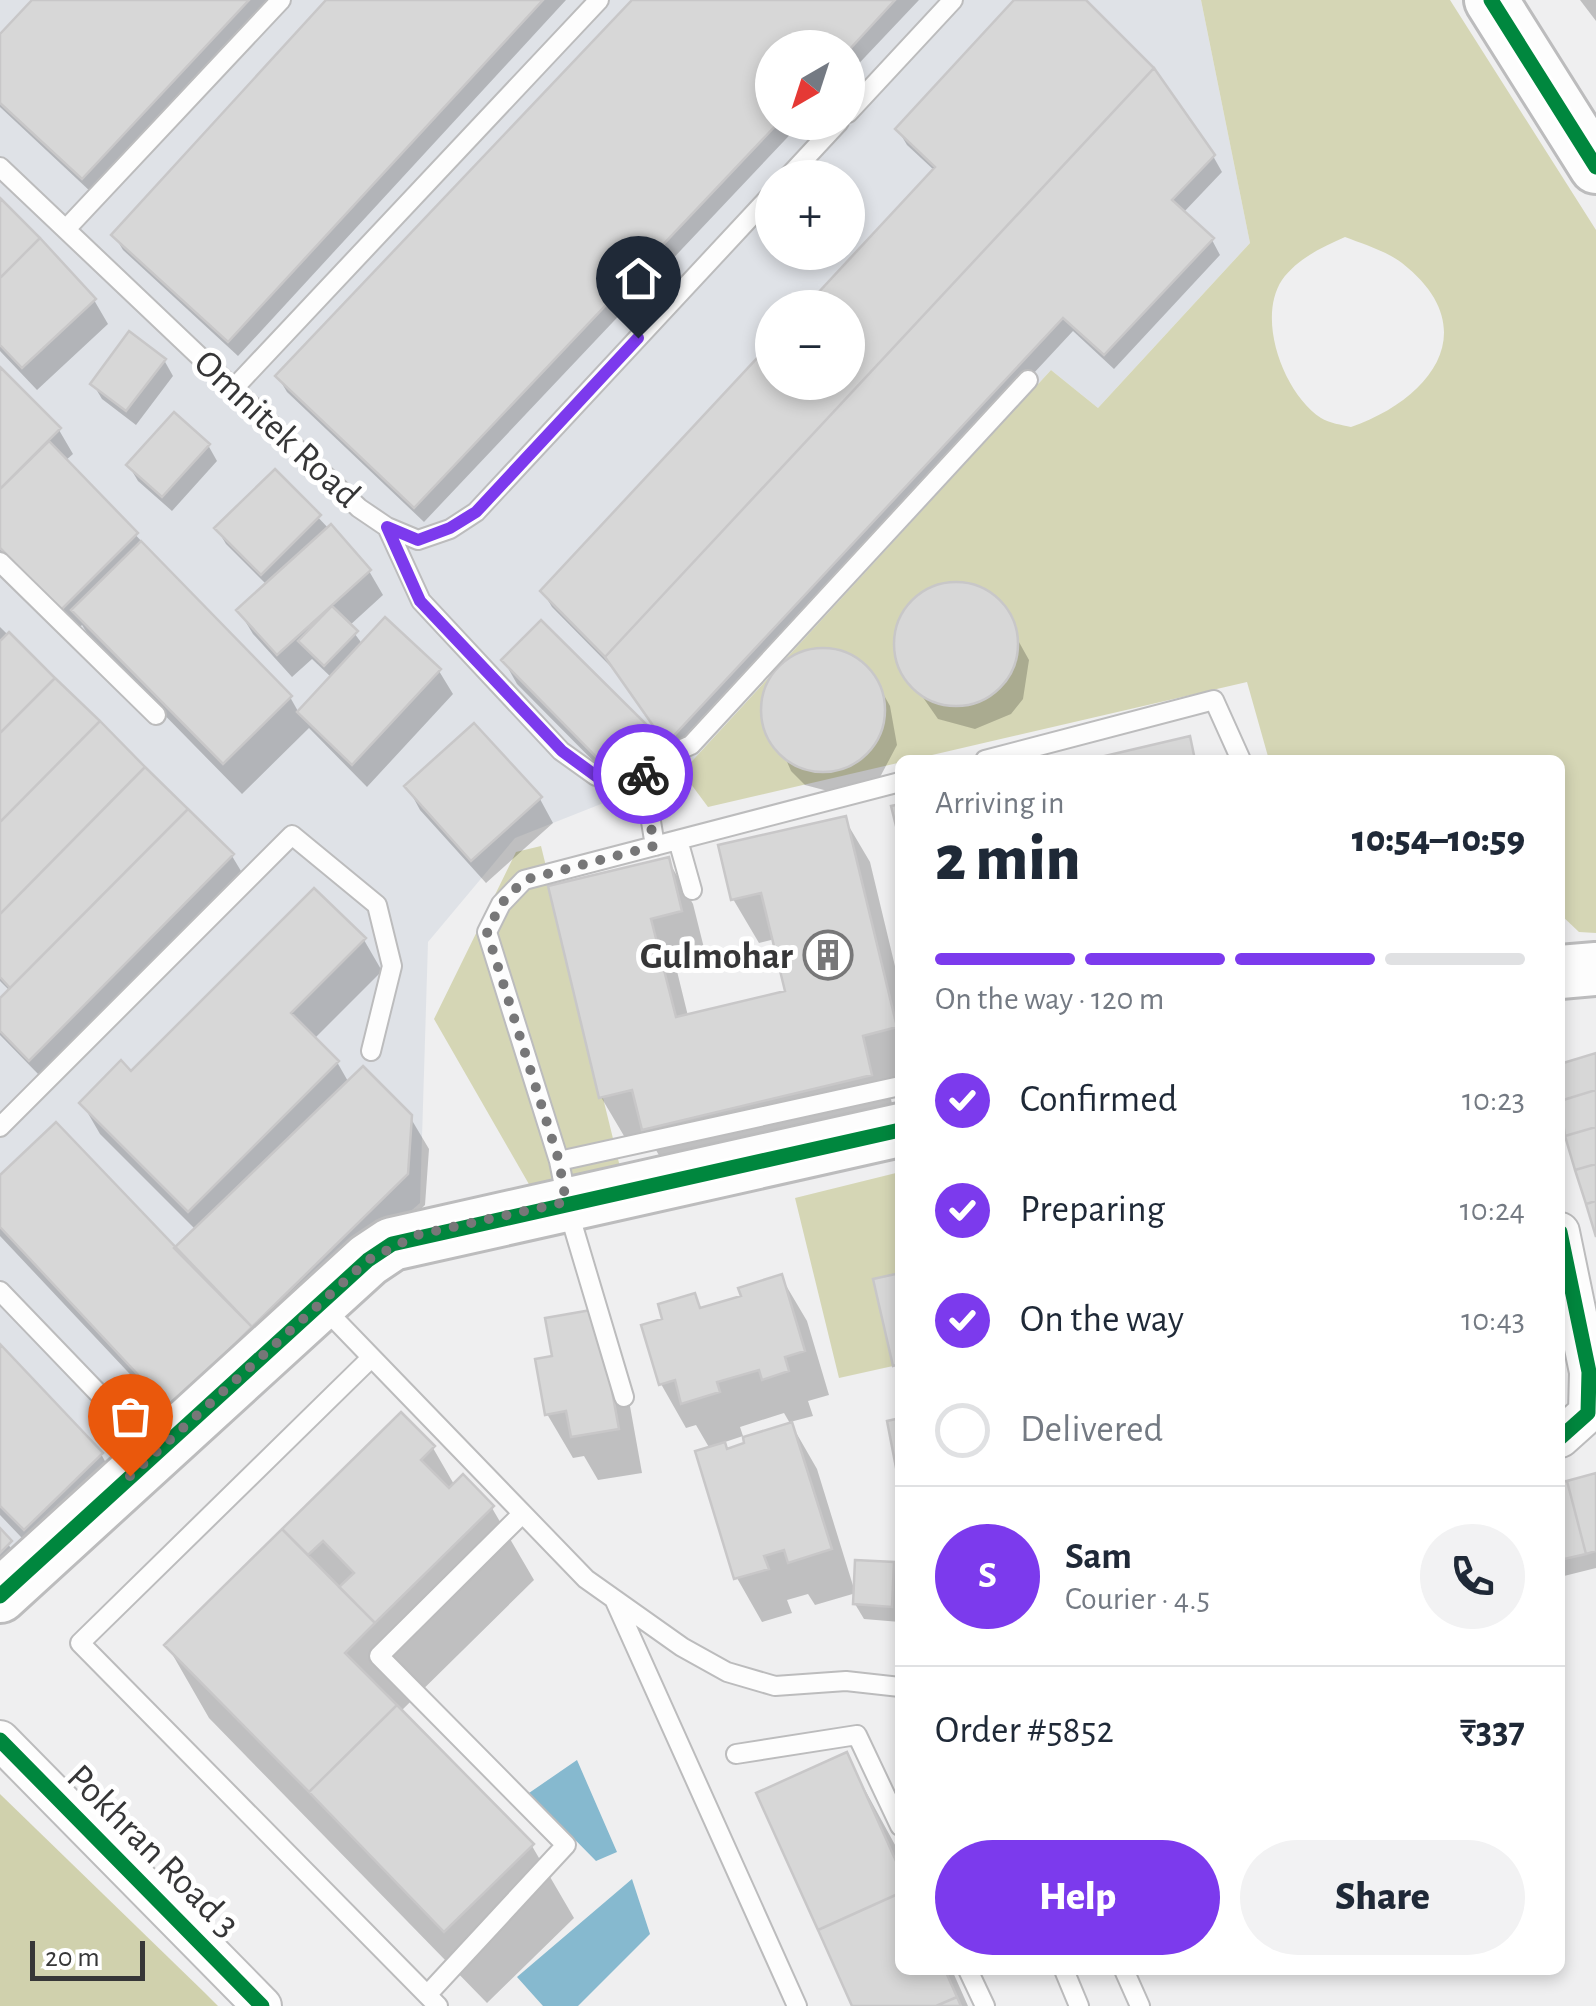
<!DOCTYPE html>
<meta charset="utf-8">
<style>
body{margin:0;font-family:"Alegreya Sans",sans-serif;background:#f2f2f3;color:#1f2937;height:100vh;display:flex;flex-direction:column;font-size:38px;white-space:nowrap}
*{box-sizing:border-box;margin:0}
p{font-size:32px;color:#747a83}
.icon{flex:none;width:55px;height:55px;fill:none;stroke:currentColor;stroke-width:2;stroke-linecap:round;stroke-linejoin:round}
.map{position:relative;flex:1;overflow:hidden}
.sheet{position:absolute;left:895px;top:755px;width:670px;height:1220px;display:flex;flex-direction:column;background:#fff;border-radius:15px;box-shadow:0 5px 15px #0003}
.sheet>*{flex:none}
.needle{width:65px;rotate:219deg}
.fabs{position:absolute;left:755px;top:30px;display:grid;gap:20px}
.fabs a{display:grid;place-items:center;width:110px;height:110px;border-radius:50%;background:#fff;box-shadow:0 5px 15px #0003;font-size:50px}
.scale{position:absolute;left:30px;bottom:25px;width:115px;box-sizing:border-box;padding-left:10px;border:5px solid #363637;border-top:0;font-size:28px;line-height:35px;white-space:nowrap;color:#363637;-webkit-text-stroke:8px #fff;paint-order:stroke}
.pin{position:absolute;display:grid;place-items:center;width:85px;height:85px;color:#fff;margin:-102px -42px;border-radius:50% 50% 50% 0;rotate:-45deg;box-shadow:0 0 10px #0007}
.pin .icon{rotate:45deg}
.courier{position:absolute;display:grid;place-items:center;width:100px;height:100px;margin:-50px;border:8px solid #7c3aed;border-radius:50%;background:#fff;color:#222;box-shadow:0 2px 12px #0007}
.head em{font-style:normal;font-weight:800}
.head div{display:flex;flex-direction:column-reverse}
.head{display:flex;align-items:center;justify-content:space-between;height:170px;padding:0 40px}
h1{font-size:65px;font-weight:800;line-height:75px}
.bar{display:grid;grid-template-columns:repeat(4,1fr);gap:15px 10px;align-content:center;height:120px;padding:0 40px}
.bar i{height:12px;border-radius:8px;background:#e0e1e3}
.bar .current{background:#7c3aed}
.bar p{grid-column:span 4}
.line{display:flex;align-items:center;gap:25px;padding:0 40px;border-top:2px solid #e0e1e3}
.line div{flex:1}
.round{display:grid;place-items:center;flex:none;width:105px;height:105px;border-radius:52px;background:#f2f2f3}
ol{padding:0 40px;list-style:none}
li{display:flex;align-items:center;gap:30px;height:110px}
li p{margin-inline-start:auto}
li .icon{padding:10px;border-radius:50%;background:#7c3aed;color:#fff;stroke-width:4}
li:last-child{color:#747a83}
li i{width:55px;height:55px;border:5px solid #e0e1e3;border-radius:50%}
.action{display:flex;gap:20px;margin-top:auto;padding:20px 40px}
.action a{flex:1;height:115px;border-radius:60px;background:#7c3aed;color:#fff;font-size:40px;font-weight:800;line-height:115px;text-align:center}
.action a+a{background:#f2f2f3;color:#1f2937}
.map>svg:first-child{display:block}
.built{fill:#dfe2e7;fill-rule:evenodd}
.green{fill:#d5d6b5;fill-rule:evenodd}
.forest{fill:#d0d1ad}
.water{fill:#86b9cf}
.shadow{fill:#0003;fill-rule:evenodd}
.building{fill:#d7d7d7;stroke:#c8c7c8;stroke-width:2.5}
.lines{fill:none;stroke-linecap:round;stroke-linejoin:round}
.lane-casing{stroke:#bcbcbd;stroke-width:22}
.street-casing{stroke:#bcbcbd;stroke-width:42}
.secondary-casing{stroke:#bcbcbd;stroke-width:58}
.lane{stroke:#fdfdfd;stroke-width:18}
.street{stroke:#fdfdfd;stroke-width:38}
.secondary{stroke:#fdfdfd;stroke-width:52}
.cycleway-casing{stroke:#fff;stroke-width:21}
.cycleway{stroke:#00873e;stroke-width:15}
.done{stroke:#777778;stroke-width:10;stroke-dasharray:0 18}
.route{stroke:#7c3aed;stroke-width:12}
.labels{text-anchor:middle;stroke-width:10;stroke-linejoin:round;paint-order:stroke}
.street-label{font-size:38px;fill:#363637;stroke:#fff}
.poi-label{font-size:38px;font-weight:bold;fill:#363637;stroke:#fff;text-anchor:end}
</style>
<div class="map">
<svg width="1596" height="2006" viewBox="0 0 1596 2006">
<rect width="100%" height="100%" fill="#efeff0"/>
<path class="built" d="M0,0h1201l49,243 -152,165 -47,-38 -369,402 -167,66 -87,104 -8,261 -420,367zM772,48h76v74h-76zM772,178h76v74h-76zM772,308h76v74h-76z"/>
<path class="green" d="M1201,0h249l146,230v703l-17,-1 -19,-18v-154h-291l-22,-78 -539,125 -26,-35 369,-402 47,38 152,-165zM1345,237c18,7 41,14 57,26 84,66 29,136 -51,164 -9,-2 -22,-4 -30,-9 -37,-24 -65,-99 -39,-138 15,-21 40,-33 63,-43z
M541,846l79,321 -90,19 -96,-167 82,-167z
M900,1172v101l-27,6 20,87 -54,12 -44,-180z"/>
<path class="forest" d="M0,1794l205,199 13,13h-218z"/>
<path class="water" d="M577,1760l40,92 -21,9 -67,-68z
M632,1879l18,55 -72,72h-35l-26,-29z"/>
<path class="shadow" d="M35,0h236l-179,193 -92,-86v-69z
M330,0h236l-328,356 -115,-106 -9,-15z
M635,0h284l-71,75v-27h-76v74h30l-378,400 -137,-130 -9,-15z
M1018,0h63l132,156 9,16 -39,41 29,27 8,15 -106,114 -41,-38 -397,426 -59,-84 -65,-66 -9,-15 229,-247v37h76v-74l87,-137 -28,-26 -9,-15z
M1596,0v21l-16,-21z
M0,203l94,97 14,24 -71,66 -37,-39z
M164,360l9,16 -37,49 -34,-26 -9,-15z
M0,370l59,60 14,24 -8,7 225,236 9,16 33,-35 -20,-19 -20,18 -39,-43 -14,-23 28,-26 -41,-41 -9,-15 58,-57 94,99 14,24 -34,31 14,19 23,-24 53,50 14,23 -86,93 -58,-59 -67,66 -150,-153 -10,-16 -7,7 -75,-76z
M208,445l9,16 -45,50 -34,-30 -9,-15z
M960,585l36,16 33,59 -6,39 -12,15 -36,15 -37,-10 -39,-56v-39l24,-30z
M0,627l232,229 9,15 -202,204 -39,-40v-34l10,-10 -10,-10z
M829,650l18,5 29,26 14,25 7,39 -18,34 -36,16 -38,-10 -14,-14 -27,-63 13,-36 14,-13z
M504,661l145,69 13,24 -38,38 -107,-108z
M407,786l133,13 13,24 -67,60 -66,-73z
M844,818l26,44 30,125v90l-14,3 10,39 -227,54 -21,-37 -21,5 -26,-44 -50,-209 117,-28 25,44 13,52 -31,7 13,53 100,-23 -13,-54 -16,4 -26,-44z
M364,940l18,31 -68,68 23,23 12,21 61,34 19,32 -4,56 -235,233 -190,-202v-58l174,74 22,-22 -96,-96 -18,-31z
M781,1277l26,44 22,74 -21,6 5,15 -23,6 27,47 38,123 38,-27 7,12v45l-36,-3 -9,-15 1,-11 -41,12 -7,-11 -21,6 5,13 -30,9 -25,-44 -27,-129 -14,-24 -10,3 -25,-44 4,-63 29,-25 8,14 42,-13zM784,1413l7,12 -64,26 -5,-8 21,-7 -3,-9z
M595,1312l26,44 21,117 -44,7 -14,-24 -11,2 -26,-44 8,-56z
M0,1347l101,107 18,32 -76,74 -43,-45z
M401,1416l32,32 22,38 37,22 42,72 -134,132 132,134 42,72 -87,85 -278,-285 -42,-73z
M1596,1476v92l-36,9v-92z
M0,1532l28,42 -28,27z
M846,1755l54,99v116h52l16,36h-114z"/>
<path class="building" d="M32,0h217l-167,179 -82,-76v-69z
M326,0h217l-315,342 -117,-107z
M632,0h263l-47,51 -76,-3v74h7l-365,386 -139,-132z
M1014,0h72l68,68 -549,589 -65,-66 232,-249v40h76v-74h-44l131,-141 -40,-38z
M1154,68l61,87 -43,45 42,38 -110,117 -41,-37 -397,426 -61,-87z
M0,198l40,40 -40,40z
M40,238l56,61 -74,69 -22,-23v-67z
M129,331l37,28 -40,52 -36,-27z
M0,367l61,61 -61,61z
M174,412l36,32 -48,53 -36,-32z
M49,441l89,92 -77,77 -61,-62v-59z
M275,469l46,46 -60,60 -47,-47z
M331,524l40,46 -94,85 -41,-45z
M141,541l151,155 -69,68 -152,-154z
M894 644a62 62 0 1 1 124 0a62 62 0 1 1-124 0Z
M332,606l26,25 -34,35 -26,-25z
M385,617l56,52 -89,96 -55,-53z
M541,620l110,109 -42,41 -108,-110z
M9,632l46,46 -55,55v-92z
M761 710a62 62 0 1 1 124 0a62 62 0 1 1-124 0Z
M55,678l45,43 -100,101v-89z
M100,721l45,46 -145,147v-92z
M474,723l68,74 -71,64 -67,-75z
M1190,736l5,24h-106l3,-1z
M145,767l43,42 -178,179 -10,-11v-63z
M900,804v38l-9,-36z
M188,809l46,45 -205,207 -29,-30v-33z
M846,816l51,211 -34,9 9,39 -230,55 -10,-40 -33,8 -51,-212 121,-29 13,54 -31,8 25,98 109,-26 -24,-98 -30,7 -13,-55z
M314,888l52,50 -75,75 48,48 -151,151 -109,-109 42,-43 10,11z
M1596,1053v37l-36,11v-37z
M363,1066l49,49 -4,59 -156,153 -78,-79z
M1596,1090v37l-31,9 -5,-35z
M56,1122l196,205 -82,82 -170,-182v-52z
M1596,1127v37l-21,6 -10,-34z
M1596,1164v37l-10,3 -11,-34z
M1596,1201v36l-10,-33z
M900,1273v91l-7,2 -20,-87z
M782,1274l23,77 -20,6 4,14 -27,9 -3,-10 -42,12 3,10 -39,12 -6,-24 -16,5 -18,-60 21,-6 -4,-15 37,-11 5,15 41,-12 -3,-8z
M597,1309l22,120 -48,8 -5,-26 -21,4 -10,-56 17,-3 -7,-38z
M0,1344l103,109 -79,77 -24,-24z
M401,1412l34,34 -14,14 28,28 14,-14 31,32 -119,117 -36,-36 15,-14 -31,-32 -15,14 -26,-26z
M900,1418v60h-2l-11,-57z
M792,1422l40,127 -44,14 -4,-13 -20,6 5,13 -35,10 -39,-128 30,-9 2,7 17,-6 -1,-6z
M1596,1473v78l-10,3 -19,-73z
M1567,1481l19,73 -26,6v-78z
M0,1528l12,13 -12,12z
M282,1529l93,94 -30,30 52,52 -88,87 -145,-147z
M855,1560l39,2 -2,45 -39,-3z
M397,1705l137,139 -90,88 -135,-140z
M847,1752l53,118v23l-82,37 -62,-137z
M900,1893v77h45l12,27 -21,9h-84l-34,-76z
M957,1997l4,9h-25z"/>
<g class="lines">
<g class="lane-casing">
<path id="lane" d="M848,113l105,-113
M0,167l359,341 28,19 31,13 32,-11 26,-17 296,-318
M787,178l52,-56
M66,229l215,-229
M235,387l364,-387
M387,527l34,74 140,150 35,25 46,-10 49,-21 337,-365
M0,562l156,153
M985,760l229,-60 27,60
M642,766l13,80
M678,840l14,50
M0,1127l292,-292 85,70 15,61 -21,85
M559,1161l-72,-229 14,-28 23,-24 376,-98
M0,1291l152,158
M322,1306l264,273 96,68 45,25 48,14 71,-5 54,6
M371,1358l-291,285 358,363
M624,1397l-54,-181 -11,-55 341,-75
M615,1601l182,405
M736,1754l121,-19 43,91
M968,1970l17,36
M1064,1970l15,36
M1124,1970l16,36
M427,1995l139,-150 -187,-189 143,-142"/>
</g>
<g class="street-casing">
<path id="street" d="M1560,1232l29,140 -1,41 -28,25
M0,1740l262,266"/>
</g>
<g class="secondary-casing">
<path id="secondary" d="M1491,0l105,167
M1560,972l36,-3
M0,1596l368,-336 24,-16 508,-114"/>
</g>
<use href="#lane" class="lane"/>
<use href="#street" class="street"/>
<use href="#secondary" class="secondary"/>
<g class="cycleway-casing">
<path id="cycleway" d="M1491,0l105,167
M1560,1232l29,140 -1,41 -28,25
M0,1596l368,-336 24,-16 508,-114
M0,1740l262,266"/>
</g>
<use href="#cycleway" class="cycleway"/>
</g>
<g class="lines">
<path class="done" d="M130,1476l238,-216 49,-25 149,-33 -7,-41 -72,-229 14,-28 23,-24 130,-34 -11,-72"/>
<path class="route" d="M638,338l-162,174 -26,16 -32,12 -31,-13 33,74 142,150 34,25 46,-10 1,8"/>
</g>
<defs>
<g id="building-ring" transform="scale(2.5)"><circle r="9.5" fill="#fff" stroke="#777778" stroke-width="1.5"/><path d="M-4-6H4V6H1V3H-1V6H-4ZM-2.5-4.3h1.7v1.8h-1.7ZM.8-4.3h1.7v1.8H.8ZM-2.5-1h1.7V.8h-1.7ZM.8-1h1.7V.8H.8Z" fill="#777778"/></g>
</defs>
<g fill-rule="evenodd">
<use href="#building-ring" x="828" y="955"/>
</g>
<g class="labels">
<g class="street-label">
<text transform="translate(278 428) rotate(43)" y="13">Omnitek Road</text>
<text transform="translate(154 1850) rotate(45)" y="13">Pokhran Road 3</text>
</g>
<g class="poi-label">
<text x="793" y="968">Gulmohar</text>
</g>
</g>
</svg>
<div class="fabs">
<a><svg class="needle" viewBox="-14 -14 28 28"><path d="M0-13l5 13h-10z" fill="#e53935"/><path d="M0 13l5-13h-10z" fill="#747a83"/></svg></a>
<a>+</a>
<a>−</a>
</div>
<div class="scale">20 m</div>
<div class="pin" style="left:130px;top:1476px;background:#ea580c"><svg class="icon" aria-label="bag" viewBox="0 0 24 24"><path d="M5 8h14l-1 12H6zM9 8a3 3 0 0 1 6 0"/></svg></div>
<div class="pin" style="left:638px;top:338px;background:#1f2937"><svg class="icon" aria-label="home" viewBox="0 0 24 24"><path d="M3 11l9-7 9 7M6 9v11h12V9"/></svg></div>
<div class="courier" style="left:643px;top:774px"><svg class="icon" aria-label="bike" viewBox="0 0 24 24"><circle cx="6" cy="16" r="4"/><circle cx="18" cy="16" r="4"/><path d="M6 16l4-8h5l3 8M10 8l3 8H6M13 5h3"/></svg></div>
<section class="sheet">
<div class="head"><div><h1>2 min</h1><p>Arriving in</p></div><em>10:54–10:59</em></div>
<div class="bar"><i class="current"></i><i class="current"></i><i class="current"></i><i></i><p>On the way · 120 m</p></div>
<ol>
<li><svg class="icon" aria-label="check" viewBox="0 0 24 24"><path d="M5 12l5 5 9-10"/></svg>Confirmed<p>10:23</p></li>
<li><svg class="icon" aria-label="check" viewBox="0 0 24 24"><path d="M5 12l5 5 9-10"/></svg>Preparing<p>10:24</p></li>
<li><svg class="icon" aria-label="check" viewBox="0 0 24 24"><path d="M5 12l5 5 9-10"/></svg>On the way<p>10:43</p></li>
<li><i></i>Delivered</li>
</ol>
<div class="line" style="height:180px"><b class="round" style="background:#7c3aed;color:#fff">S</b><div><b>Sam</b><p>Courier · 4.5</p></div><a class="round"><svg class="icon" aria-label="phone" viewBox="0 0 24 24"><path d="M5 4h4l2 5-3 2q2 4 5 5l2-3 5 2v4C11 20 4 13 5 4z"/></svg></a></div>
<div class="line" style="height:130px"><div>Order #5852</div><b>₹337</b></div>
<div class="action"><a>Help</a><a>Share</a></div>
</section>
</div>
